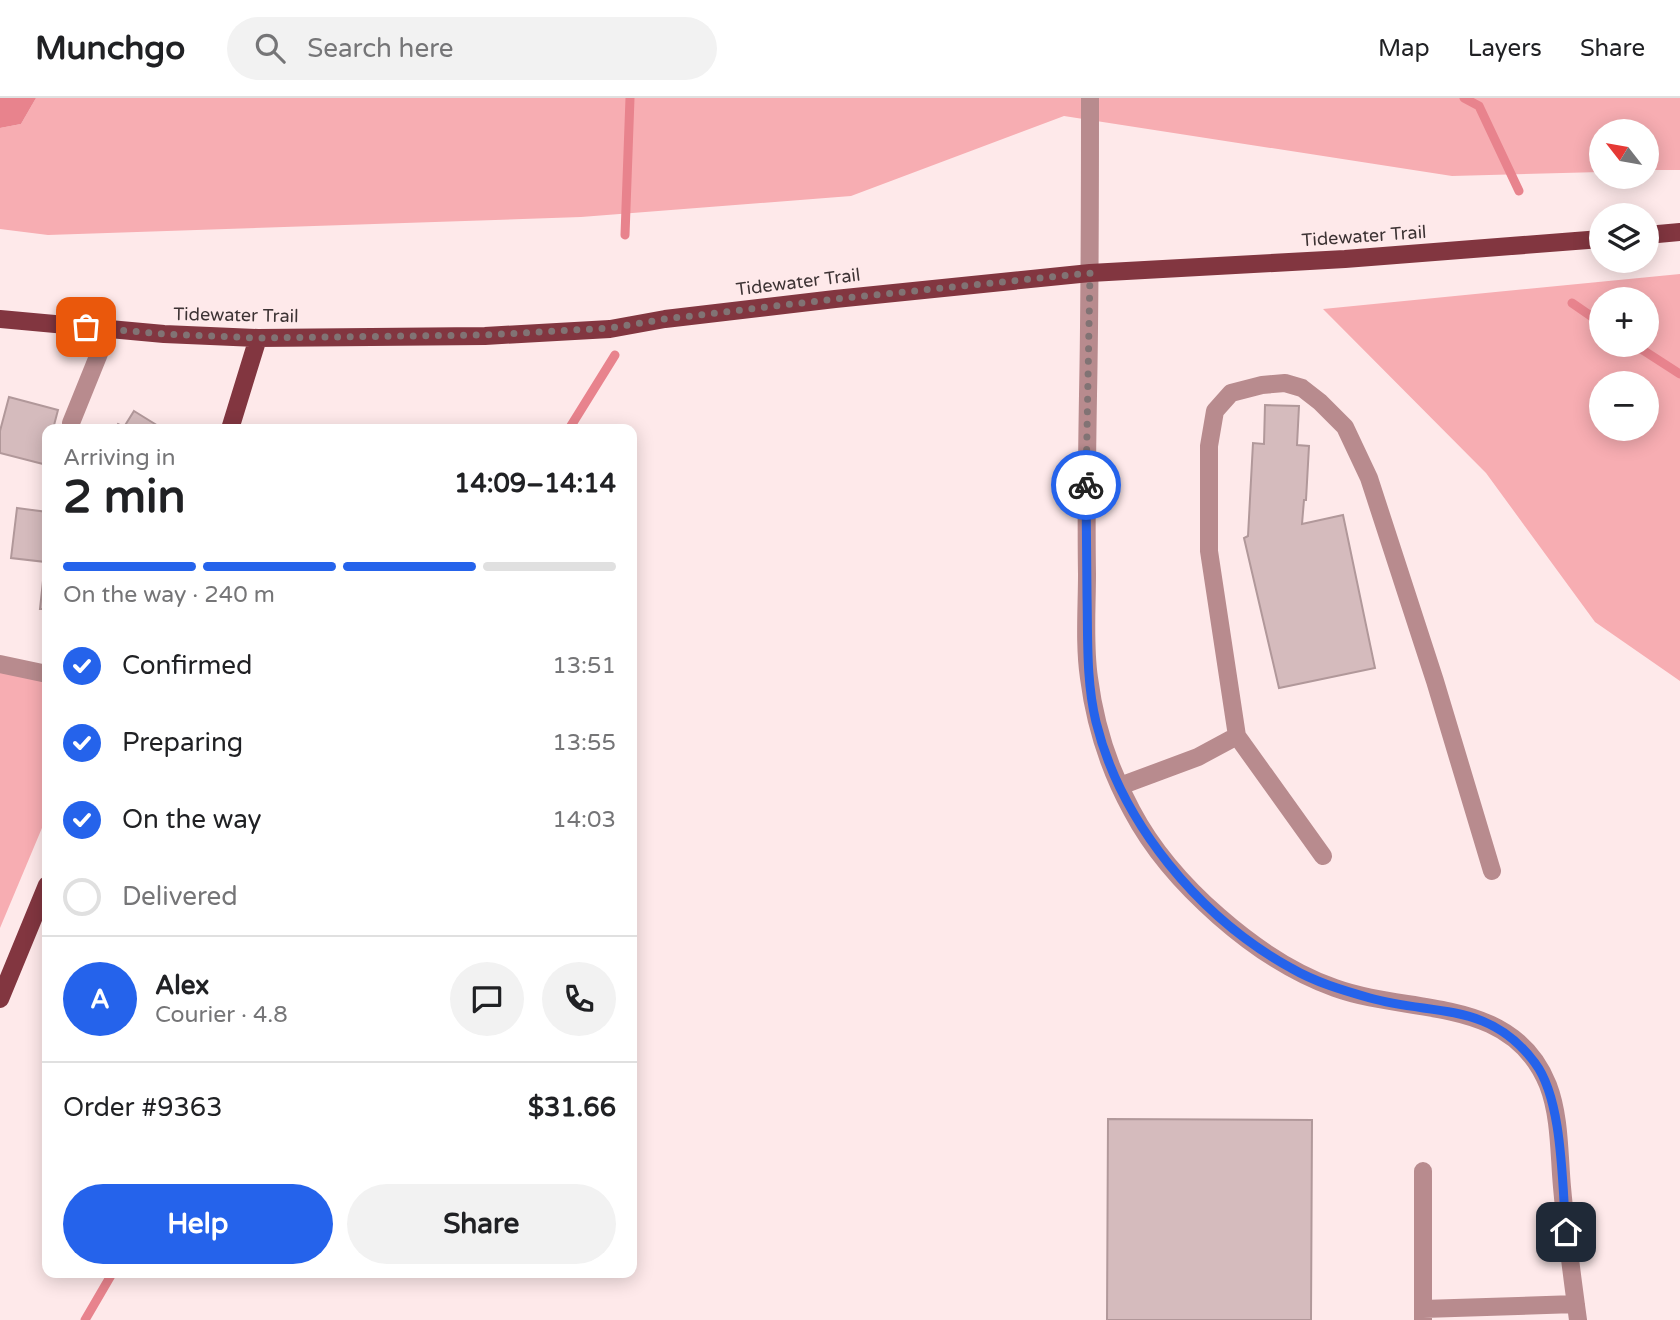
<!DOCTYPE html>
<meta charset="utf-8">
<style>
body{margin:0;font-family:"Varela Round",sans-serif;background:#f2f2f2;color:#202124;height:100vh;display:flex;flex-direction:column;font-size:26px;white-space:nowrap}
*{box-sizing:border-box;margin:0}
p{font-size:23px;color:#757577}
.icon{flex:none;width:38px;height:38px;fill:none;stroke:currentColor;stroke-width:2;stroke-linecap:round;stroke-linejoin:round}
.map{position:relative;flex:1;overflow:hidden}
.panel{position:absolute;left:42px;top:326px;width:595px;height:854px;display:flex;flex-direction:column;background:#fff;border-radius:14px;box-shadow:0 4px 18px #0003}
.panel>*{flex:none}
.needle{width:46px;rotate:301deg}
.controls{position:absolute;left:1589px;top:21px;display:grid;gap:14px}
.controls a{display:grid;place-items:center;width:70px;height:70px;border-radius:50%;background:#fff;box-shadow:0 4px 18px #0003;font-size:35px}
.pin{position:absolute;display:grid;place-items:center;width:60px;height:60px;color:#fff;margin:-30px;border-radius:14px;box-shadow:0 4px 10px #0006}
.courier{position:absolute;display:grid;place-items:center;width:70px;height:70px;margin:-35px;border:5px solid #2563eb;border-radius:50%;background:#fff;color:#222;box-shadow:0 2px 9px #0007}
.overview em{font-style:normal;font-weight:700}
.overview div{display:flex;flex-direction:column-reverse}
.overview{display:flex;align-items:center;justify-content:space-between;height:119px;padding:0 21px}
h1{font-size:46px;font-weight:700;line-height:52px}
.bar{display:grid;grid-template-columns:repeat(4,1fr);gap:10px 7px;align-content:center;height:84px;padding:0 21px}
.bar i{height:9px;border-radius:5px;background:#e0e0e0}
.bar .on{background:#2563eb}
.bar p{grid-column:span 4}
.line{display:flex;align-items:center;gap:18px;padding:0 21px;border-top:2px solid #e0e0e0}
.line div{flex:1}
.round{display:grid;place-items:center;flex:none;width:74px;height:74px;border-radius:37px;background:#f2f2f2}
ol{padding:0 21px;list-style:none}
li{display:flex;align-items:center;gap:21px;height:77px}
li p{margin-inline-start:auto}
li .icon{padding:7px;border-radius:50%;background:#2563eb;color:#fff;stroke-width:4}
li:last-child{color:#757577}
li i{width:38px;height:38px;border:4px solid #e0e0e0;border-radius:50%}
.primary-button{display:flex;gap:14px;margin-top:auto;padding:14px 21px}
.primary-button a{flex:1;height:80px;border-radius:42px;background:#2563eb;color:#fff;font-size:28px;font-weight:700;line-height:80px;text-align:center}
.primary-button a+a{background:#f2f2f2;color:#202124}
header{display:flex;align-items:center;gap:42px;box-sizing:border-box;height:98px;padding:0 35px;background:#fff;border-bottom:2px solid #e0e0e0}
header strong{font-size:33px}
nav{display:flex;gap:38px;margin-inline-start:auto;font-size:24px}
.search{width:490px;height:63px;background:#f2f2f2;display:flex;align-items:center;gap:18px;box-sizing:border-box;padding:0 24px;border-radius:38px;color:#757577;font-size:26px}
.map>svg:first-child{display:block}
.green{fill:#f7adb2;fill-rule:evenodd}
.water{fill:#e8838d}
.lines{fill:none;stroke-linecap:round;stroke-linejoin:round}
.stream{stroke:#e8838d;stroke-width:9}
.building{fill:#d5bbbd;stroke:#b1989a;stroke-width:2}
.minor{stroke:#b88b8e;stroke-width:18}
.major{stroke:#823640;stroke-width:18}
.done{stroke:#817374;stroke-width:7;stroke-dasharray:0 12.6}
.route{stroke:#2563eb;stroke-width:9}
.labels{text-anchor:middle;stroke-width:5;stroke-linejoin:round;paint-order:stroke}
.street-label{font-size:18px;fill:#3d3334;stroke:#fee9ea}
</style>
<header>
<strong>Munchgo</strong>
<div class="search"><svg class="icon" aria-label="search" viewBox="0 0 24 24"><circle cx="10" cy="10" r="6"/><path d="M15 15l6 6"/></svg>Search here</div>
<nav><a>Map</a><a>Layers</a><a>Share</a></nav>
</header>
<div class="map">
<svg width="1680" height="1222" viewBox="0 0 1680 1222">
<rect width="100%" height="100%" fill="#fee9ea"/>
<path class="green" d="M36,0h1644v72h-33v-39h-46v41l-149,4 -388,-60 -213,80 -270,21 -533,18 -48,-6v-101l21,-4z
M1680,176v407l-85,-59 -109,-149 -163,-164zM1647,201v46h-46v-46zM1601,285h46v46h-46z
M0,566l9,1 38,18v133l-47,112z"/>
<path class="water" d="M0,0h36l-15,26 -21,4z"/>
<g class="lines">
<path class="stream" d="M1464,0l15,8 40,85
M625,137l5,-137
M1572,205l29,20
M1635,247l45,29
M569,331l46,-74
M85,1222l28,-48"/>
</g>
<path class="building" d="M9,299l49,13 -5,19h-6v21l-4,14 -43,-11v-22z
M1265,307l34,1 -2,39 12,1 -3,54h-2l-2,24 41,-9 32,153 -96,20 -35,-150 4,-2 5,-93 11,1z
M134,313l29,18h-48l3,-5 6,3z
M17,410l30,4v97h-7l5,-47 -34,-4z
M1108,1021l204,1 -1,200h-204z"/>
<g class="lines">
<path class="minor" d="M1090,0c0,99 0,198 -2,297 -1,60 -2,119 -1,179 0,34 -3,70 2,104 6,47 20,91 43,133 38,72 126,150 203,177 75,27 177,7 213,97 12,31 11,69 14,102 4,45 10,89 16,133
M71,325l38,-94
M0,566l47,10
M1237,638l86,120
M1120,688l78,-29 39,-21 -28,-185v-105l6,-35 16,-18 31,-8 23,-2 17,5 18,14 25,25 24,51 66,203 57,190
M1423,1211l153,-5
M1423,1222v-149"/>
<path class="major" d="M1647,137l33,-3
M0,221l164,15 94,4 227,-2 125,-7 55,-10 170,-20 255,-26 255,-14 256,-20
M230,331l28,-91
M0,901l47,-114"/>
</g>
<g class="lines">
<path class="done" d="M86,229l78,7 94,4 227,-3 125,-7 55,-9 170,-20 255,-26 -4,212"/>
<path class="route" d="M1086,387c0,37 1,74 1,111 1,42 -1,85 9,126 25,101 104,196 195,246 24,14 51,22 79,30 65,18 119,3 165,65 28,37 27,122 31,169"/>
</g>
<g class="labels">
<g class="street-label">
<text transform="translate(1364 138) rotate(-4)" y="6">Tidewater Trail</text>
<text transform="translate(798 184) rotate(-7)" y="6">Tidewater Trail</text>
<text transform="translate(236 217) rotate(1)" y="6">Tidewater Trail</text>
</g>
</g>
</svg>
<div class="controls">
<a><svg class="needle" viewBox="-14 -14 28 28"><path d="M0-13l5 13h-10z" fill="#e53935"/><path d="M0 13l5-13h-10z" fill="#757577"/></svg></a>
<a><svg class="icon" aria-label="layers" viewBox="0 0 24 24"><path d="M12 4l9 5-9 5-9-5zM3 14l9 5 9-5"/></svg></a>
<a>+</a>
<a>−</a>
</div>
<div class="pin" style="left:86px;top:229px;background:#ea580c"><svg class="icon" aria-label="bag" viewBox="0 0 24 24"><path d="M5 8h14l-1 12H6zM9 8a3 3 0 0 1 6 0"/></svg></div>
<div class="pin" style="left:1566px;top:1134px;background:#1f2937"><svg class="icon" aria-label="home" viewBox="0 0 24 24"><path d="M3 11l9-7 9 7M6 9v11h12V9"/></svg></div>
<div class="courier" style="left:1086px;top:387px"><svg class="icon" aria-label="bike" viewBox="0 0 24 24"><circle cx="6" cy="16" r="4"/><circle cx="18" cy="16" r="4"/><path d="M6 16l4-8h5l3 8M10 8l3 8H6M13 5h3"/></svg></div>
<section class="panel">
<div class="overview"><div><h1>2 min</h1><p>Arriving in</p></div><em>14:09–14:14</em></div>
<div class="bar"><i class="on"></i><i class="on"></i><i class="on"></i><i></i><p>On the way · 240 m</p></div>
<ol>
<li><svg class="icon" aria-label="check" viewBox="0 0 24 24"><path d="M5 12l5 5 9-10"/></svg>Confirmed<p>13:51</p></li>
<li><svg class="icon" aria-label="check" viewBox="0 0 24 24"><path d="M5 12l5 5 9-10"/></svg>Preparing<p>13:55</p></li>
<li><svg class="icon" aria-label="check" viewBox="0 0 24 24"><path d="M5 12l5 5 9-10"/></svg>On the way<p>14:03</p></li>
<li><i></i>Delivered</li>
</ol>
<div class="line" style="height:126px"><b class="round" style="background:#2563eb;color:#fff">A</b><div><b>Alex</b><p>Courier · 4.8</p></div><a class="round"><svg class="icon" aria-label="chat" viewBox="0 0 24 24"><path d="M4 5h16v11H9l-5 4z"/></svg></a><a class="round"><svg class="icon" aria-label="phone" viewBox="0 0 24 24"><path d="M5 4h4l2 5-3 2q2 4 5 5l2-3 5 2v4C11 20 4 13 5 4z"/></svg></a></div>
<div class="line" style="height:91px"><div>Order #9363</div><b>$31.66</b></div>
<div class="primary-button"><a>Help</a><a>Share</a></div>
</section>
</div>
